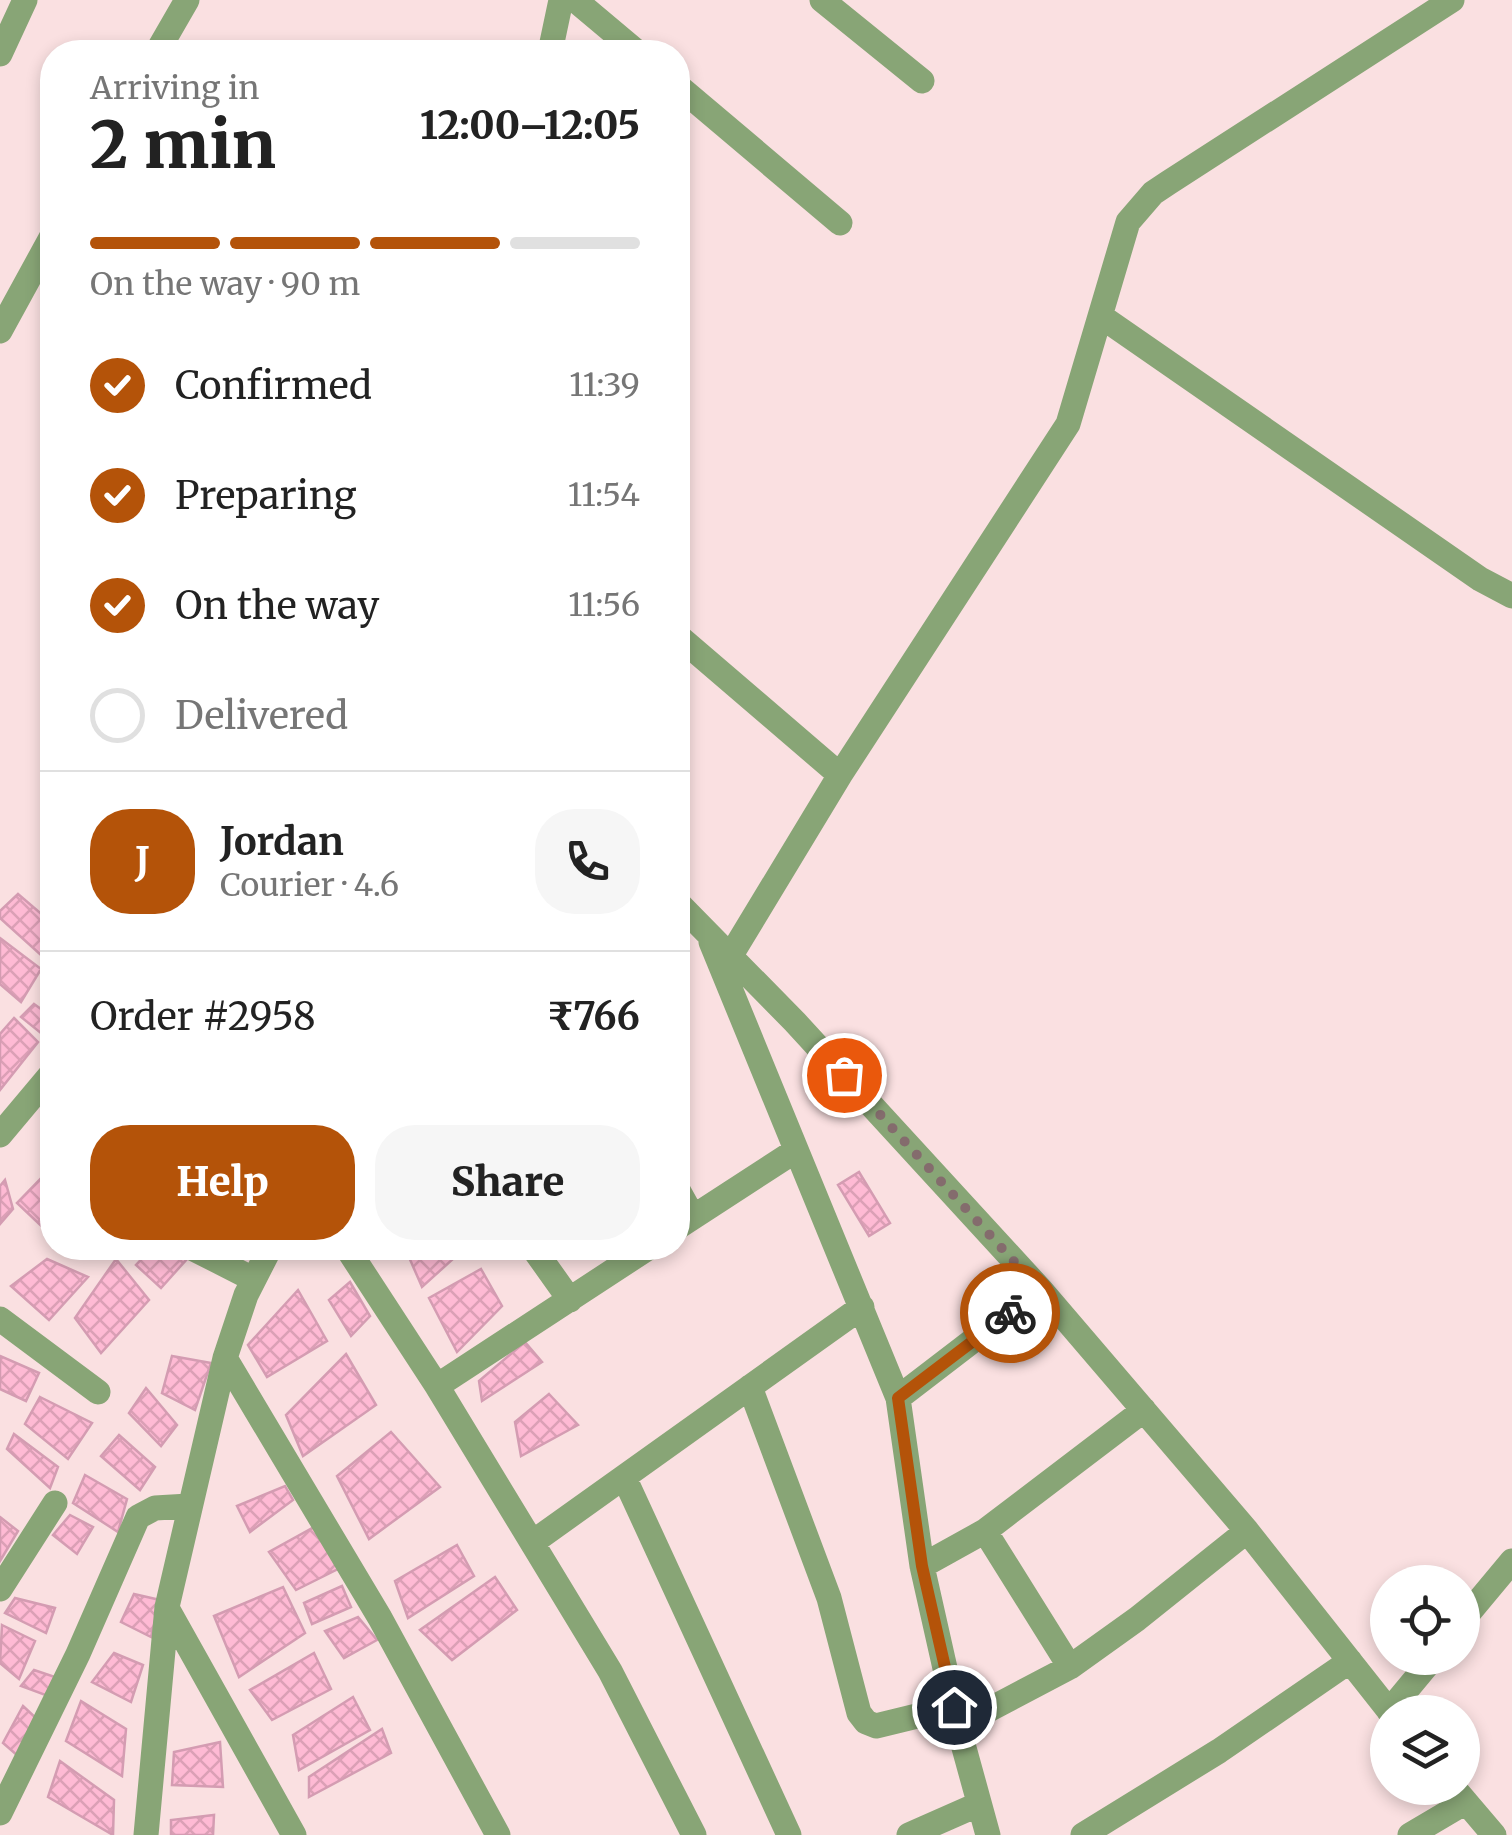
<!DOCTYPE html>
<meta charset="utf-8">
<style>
body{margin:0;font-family:Merriweather,serif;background:#f6f6f6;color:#222;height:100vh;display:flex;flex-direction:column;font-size:38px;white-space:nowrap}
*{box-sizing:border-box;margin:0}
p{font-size:32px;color:#767676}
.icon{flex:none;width:55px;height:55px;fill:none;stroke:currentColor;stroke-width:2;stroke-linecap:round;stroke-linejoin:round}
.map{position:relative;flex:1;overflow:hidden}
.sheet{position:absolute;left:40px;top:40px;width:650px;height:1220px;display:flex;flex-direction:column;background:#fff;border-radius:40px;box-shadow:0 5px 15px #0003}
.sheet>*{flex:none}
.buttons{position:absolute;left:1370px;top:1565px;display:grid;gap:20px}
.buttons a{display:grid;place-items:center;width:110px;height:110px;border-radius:50%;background:#fff;box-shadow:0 5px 15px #0003;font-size:50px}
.pin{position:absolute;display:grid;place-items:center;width:85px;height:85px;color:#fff;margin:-42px;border:5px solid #fff;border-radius:50%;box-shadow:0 2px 10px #0007}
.courier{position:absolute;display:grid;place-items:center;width:100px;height:100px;margin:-50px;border:8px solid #b45309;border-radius:50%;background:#fff;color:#222;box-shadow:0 2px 12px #0007}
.headline em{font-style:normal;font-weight:800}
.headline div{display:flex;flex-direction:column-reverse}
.headline{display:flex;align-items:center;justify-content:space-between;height:170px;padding:0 50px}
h1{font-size:65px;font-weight:800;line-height:75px}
.bar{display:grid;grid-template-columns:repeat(4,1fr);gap:15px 10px;align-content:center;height:120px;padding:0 50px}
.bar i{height:12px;border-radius:8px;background:#e0e0e0}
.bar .current{background:#b45309}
.bar p{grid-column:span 4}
.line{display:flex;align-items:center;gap:25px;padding:0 50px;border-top:2px solid #e0e0e0}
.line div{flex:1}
.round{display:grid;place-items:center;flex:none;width:105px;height:105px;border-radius:40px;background:#f6f6f6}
ol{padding:0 50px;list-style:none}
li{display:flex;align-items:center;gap:30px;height:110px}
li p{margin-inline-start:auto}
li .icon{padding:10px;border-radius:50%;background:#b45309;color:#fff;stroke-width:4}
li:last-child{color:#767676}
li i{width:55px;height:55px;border:5px solid #e0e0e0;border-radius:50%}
.primary-button{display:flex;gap:20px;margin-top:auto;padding:20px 50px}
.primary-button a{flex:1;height:115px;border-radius:40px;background:#b45309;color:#fff;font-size:40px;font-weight:800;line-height:115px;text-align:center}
.primary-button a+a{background:#f6f6f6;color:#222}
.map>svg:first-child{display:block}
.building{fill:url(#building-cross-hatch);stroke:#d49cb2;stroke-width:2.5}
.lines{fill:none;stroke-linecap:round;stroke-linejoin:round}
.minor{stroke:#88a576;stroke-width:25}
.tertiary{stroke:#88a576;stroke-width:25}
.done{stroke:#846c6d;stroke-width:10;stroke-dasharray:0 18}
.route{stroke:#b45309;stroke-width:12}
</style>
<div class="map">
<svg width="1512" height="1835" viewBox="0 0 1512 1835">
<defs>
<pattern id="building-cross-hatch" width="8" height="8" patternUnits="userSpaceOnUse" patternTransform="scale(2.5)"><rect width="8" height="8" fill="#febad4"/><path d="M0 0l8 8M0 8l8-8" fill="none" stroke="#dba0b6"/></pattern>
</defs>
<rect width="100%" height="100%" fill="#fae0e1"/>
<path class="building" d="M18,894l34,29v42l-52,-47v-7z
M0,938l41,31 -20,33 -21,-18z
M34,1004l18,13v25l-31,-25z
M14,1018l24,24 -38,48v-56z
M50,1169l2,2v65l-35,-33z
M859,1172l31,51 -21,13 -31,-51z
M5,1180l8,29 -13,15v-38z
M152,1248h15l20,11 -26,29 -25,-23z
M405,1248h60l-43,39z
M47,1259l41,18 -39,43 -38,-34z
M116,1259l33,41 -48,53 -26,-35z
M481,1269l21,37 -45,46 -28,-54z
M350,1282l20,34 -19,20 -22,-36z
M298,1290l29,51 -60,36 -19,-32z
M525,1342l17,20 -60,39 -3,-20z
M346,1354l30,51 -73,51 -17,-41z
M0,1356l39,17 -13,28 -26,-12z
M172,1356l39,7 -16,47 -33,-17z
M146,1388l31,37 -16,21 -32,-33z
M549,1394l29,31 -57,31 -6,-34z
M40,1397l52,26 -24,36 -43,-35z
M391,1432l49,55 -71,52 -32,-63z
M14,1434l44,33 -8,21 -43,-39z
M119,1435l36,32 -15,23 -39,-34z
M85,1475l42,24 -9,33 -45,-29z
M285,1486l8,14 -43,32 -13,-26z
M70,1515l23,12 -16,27 -24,-19z
M0,1517l18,14 -18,30z
M316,1526l24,42 -44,22 -27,-38z
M457,1545l17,31 -66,42 -13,-37z
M495,1577l22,33 -65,50 -32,-30z
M342,1586l9,21 -39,17 -8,-21z
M283,1587l22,46 -66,44 -25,-61z
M134,1594l26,6 -9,37 -30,-15z
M15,1598l40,10 -9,25 -41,-20z
M358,1617l19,23 -33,18 -19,-27z
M2,1625l33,16 -16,38 -19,-16z
M114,1653l29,12 -12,37 -39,-20z
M314,1653l17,36 -59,31 -22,-30z
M34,1670l21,7 -7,19 -27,-10z
M353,1697l17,33 -71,40 -6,-35z
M81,1701l45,28 -4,47 -56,-35z
M23,1706l14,13 -19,37 -15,-13z
M382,1729l9,24 -82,44v-20z
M220,1742l3,45 -51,-2 2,-33z
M60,1761l54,39 -1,35 -65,-38z
M214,1815l-1,20h-42v-15z"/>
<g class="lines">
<path class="minor" d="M575,0l62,52
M822,0l100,81
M550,52l11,-52
M0,54l25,-54
M678,86l162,137
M1102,317l378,262 32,17
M678,636l162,139
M678,903l117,119 245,267 207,242 143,181
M711,942l187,456 24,168 36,160 30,109
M731,955l109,-180 228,-351 60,-202 25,-29 15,-10 284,-183
M0,1135l52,-62
M678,1190l15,27
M678,1227l117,-76
M192,1248l61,31
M347,1248l90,138 173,285 84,164
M533,1248l37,52
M0,1319l98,73
M225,1358l155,260 118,217
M437,1386l211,-138
M750,1387l79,211 30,115 7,9 10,4 78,-19
M898,1398l142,-109
M624,1477l165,358
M985,1531l85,136
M533,1542l329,-235
M922,1566l63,-35 159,-121
M0,1589l55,-86
M167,1608l127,227
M1462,1621l50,-60
M1389,1711l44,-53
M958,1726l112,-59 67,-48 110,-88
M1454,1788l40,47
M0,1813l78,-159 60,-137 17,-9 34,-2
M146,1835l21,-228 58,-249 21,-63 24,-47
M909,1835l68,-30
M1083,1835l136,-84 131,-90
M1410,1835l56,-33"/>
<path class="tertiary" d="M157,52l30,-52
M0,331l52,-95"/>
</g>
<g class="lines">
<path class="done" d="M844,1075l196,215 -30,23"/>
<path class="route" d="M954,1707l-32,-141 -24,-168 112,-85"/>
</g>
</svg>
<div class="buttons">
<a><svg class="icon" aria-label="locate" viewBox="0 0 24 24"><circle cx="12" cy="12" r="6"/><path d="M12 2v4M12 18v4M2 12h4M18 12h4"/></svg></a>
<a><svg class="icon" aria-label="layers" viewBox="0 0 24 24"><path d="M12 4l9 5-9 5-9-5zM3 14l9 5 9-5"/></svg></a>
</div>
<div class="pin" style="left:844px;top:1075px;background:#ea580c"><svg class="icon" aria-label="bag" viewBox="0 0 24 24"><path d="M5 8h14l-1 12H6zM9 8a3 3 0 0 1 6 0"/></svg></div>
<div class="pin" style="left:954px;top:1707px;background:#1f2937"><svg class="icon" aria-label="home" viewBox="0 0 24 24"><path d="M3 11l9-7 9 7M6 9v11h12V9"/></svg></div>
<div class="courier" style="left:1010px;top:1313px"><svg class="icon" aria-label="bike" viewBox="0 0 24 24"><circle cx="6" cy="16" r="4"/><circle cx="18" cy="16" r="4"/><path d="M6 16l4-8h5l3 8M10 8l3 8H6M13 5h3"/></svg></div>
<section class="sheet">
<div class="headline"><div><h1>2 min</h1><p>Arriving in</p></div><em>12:00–12:05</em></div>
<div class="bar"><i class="current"></i><i class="current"></i><i class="current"></i><i></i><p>On the way · 90 m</p></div>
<ol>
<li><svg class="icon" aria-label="check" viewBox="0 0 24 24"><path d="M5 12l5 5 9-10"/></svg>Confirmed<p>11:39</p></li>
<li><svg class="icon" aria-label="check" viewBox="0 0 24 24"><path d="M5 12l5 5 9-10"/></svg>Preparing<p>11:54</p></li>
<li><svg class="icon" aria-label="check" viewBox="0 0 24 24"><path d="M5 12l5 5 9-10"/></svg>On the way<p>11:56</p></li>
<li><i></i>Delivered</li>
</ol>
<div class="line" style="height:180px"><b class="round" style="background:#b45309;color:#fff">J</b><div><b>Jordan</b><p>Courier · 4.6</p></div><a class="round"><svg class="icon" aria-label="phone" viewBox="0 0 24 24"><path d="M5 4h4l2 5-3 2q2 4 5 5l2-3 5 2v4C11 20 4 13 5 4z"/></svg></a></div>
<div class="line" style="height:130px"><div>Order #2958</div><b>₹766</b></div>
<div class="primary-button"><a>Help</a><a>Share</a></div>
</section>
</div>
